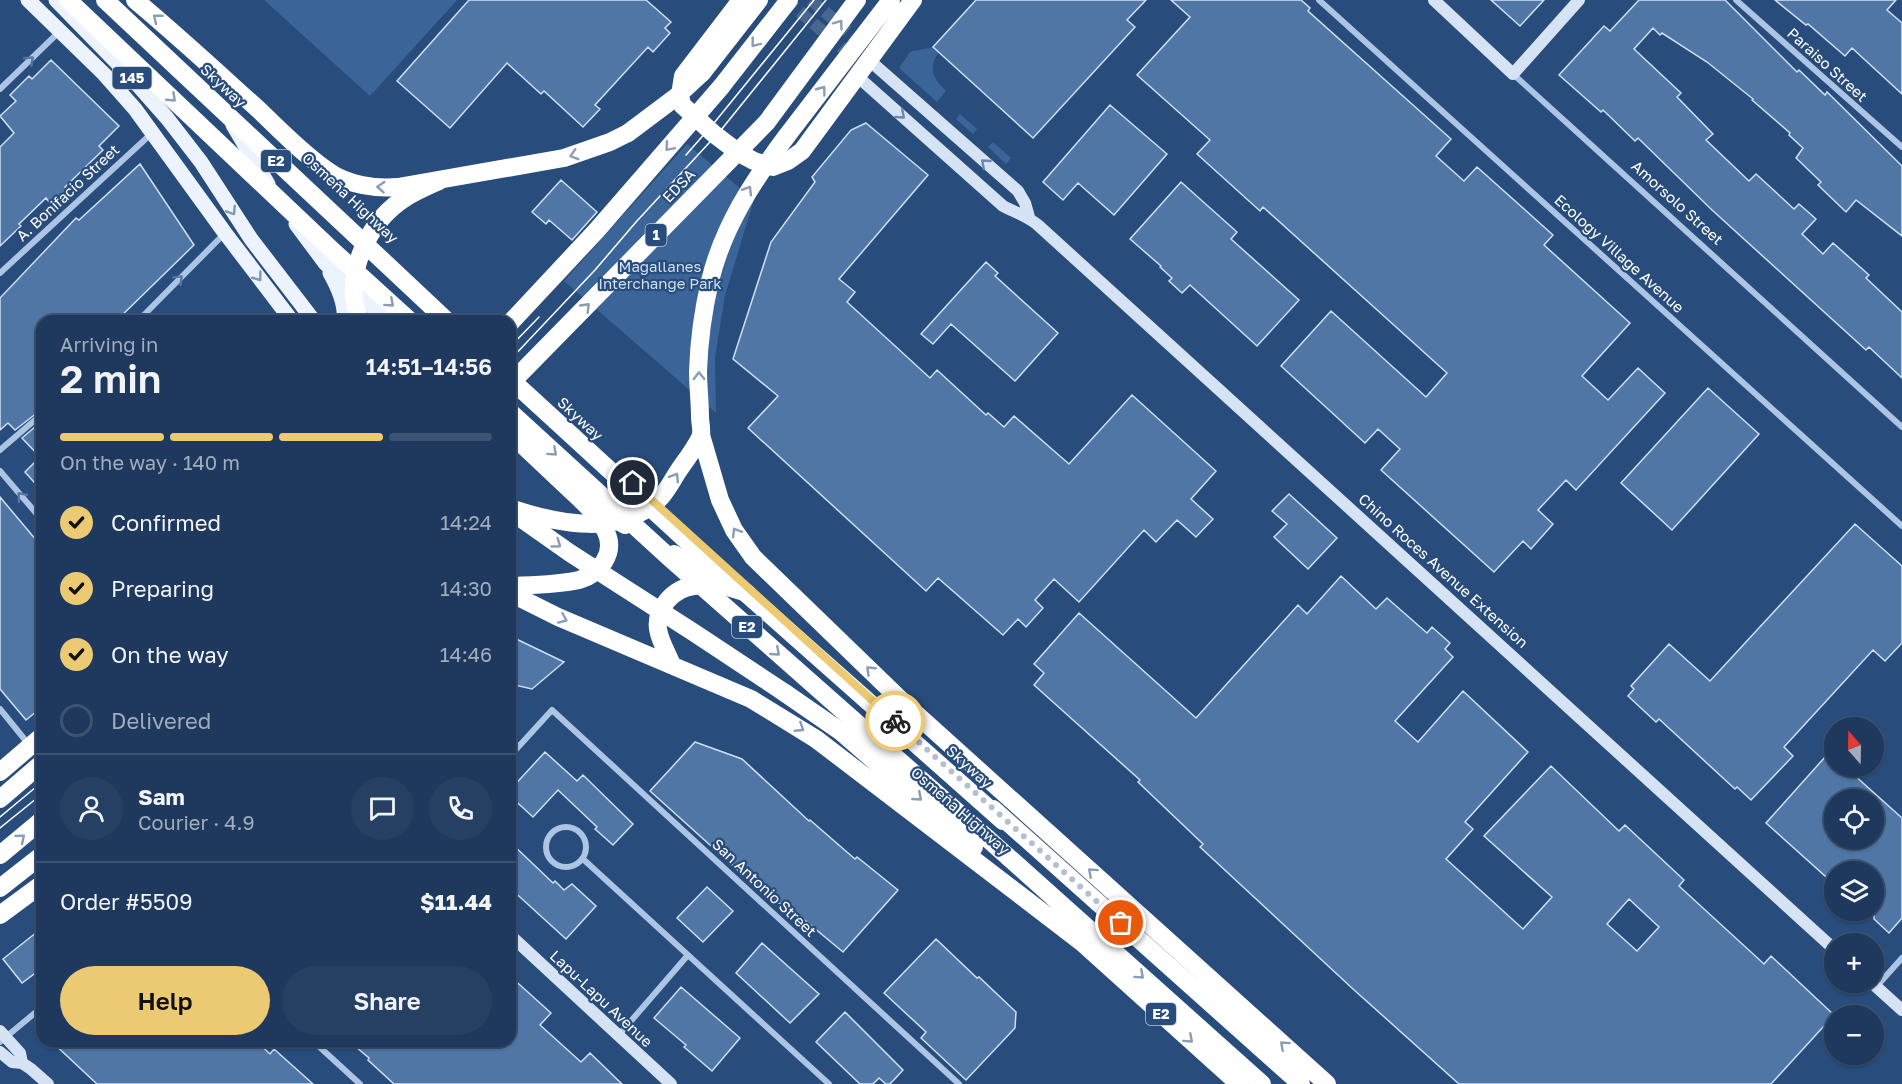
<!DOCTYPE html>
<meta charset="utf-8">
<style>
body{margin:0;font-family:"Golos Text",sans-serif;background:#264063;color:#f1f3f6;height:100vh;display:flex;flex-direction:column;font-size:22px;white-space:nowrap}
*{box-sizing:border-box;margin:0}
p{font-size:20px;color:#a1acbc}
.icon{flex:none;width:33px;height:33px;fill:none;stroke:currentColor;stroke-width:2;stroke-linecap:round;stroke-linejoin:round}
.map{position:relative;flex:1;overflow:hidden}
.side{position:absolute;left:36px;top:315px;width:480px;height:732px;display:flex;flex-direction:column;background:#1e395d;border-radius:18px;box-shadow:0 2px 4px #0004,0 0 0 2px #3c5372}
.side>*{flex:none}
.needle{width:39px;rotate:340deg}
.fabs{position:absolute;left:1824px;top:717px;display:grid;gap:12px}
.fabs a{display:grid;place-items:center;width:60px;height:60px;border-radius:50%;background:#1e395d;box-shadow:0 2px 4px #0004,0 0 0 2px #3c5372;font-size:30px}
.pin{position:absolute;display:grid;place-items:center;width:51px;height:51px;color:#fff;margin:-26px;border:3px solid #fff;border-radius:50%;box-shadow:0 2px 6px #0007}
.courier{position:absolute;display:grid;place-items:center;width:60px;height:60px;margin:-30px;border:4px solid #ecca73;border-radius:50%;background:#fff;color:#222;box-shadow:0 2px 8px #0007}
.summary em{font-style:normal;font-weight:600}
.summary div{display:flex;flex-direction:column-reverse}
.summary{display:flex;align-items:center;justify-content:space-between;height:102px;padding:0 24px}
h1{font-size:39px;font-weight:600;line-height:45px}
.bar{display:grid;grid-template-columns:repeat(4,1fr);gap:9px 6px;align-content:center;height:72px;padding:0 24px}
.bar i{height:8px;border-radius:4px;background:#3c5372}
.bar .selected{background:#ecca73}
.bar p{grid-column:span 4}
.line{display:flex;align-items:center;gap:15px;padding:0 24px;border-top:2px solid #3c5372}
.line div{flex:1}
.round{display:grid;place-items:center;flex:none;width:63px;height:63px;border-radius:32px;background:#264063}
ol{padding:0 24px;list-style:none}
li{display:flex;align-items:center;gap:18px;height:66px}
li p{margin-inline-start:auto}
li .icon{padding:6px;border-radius:50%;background:#ecca73;color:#111;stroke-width:4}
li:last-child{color:#a1acbc}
li i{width:33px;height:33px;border:3px solid #3c5372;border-radius:50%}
.cta{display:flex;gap:12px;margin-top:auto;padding:12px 24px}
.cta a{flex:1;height:69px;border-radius:36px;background:#ecca73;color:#111;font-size:24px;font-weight:600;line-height:69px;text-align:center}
.cta a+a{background:#264063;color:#f1f3f6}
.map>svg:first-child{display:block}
.green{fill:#3b6599}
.building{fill:#5076a5;stroke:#cfdff4;stroke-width:1.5;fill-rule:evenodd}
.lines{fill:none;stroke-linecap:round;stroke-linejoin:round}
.secondary-tunnel{stroke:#486790;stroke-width:12;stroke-dasharray:12 6;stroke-linecap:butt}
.street{stroke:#adc5e4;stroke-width:6}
.secondary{stroke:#d6e3f4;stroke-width:12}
.primary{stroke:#ecf3fc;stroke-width:15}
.highway{stroke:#fff;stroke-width:18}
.tram{stroke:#fff;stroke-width:1.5}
.highway-bridge{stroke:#fff;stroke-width:18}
.oneway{stroke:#899db7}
.oneway2{stroke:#5776a0}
.oneway3{stroke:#6e88ac}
.oneway4{stroke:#8097b6}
.done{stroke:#b4c0d1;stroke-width:6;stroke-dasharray:0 10.8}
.route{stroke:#ecca73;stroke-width:8}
.labels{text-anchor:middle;stroke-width:4.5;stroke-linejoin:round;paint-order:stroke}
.shield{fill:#284c7c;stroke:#bec9d8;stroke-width:1.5}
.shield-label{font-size:14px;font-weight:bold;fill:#fff}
.street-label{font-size:15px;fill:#fff;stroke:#284c7c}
.park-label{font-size:15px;fill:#cfdff4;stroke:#284c7c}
</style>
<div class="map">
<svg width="1902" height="1084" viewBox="0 0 1902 1084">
<rect width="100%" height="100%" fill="#284c7c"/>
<path class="green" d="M264,0h193l-87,96z
M933,47l6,5c-12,15 -5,28 7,39l-9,11 -38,-34 11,-16z
M960,114l17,15 -4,5 -17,-15z
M993,142l18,16 -5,6 -18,-17z
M687,144l67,56 -29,95 -10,62 1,56 -152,-132z"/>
<path class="building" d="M469,0h177l25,22 -6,6 5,5 -17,19 -5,-5 -53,58 5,4 -17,18 -39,-36 -3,3 -34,-31 -57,65 -53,-47z
M976,0h170l-19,20 8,7 -102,111 -100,-91z
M1171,0h130l9,8 -2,3 143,128 -15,17 28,25 13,-14 76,68 -9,10 86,78 -48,53 26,24 30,-32 27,25 -89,97 -10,-10 -28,30 15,14 -22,25 -8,-8 -29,31 -113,-102 19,-21 -22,-20 -13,14 -84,-77 50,-55 95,86 21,-24 -184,-166 -3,4 -63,-57 13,-14 -73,-65 53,-58z
M1491,0h53l-24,26z
M1639,0h86l72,72 2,-2 26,25 2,-3 75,74v70l-46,-36 -10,12 -28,-27 3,-3 -25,-24 7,-10 -14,-13 1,-2 -38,-33 1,-1 -46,-37 -45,-29 -2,2 -7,-7 -19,21 47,44 -4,4 36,37 -7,6 43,41 7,-7 38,35 5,-5 17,15 -14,15 21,20 10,-11 36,32 -3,3 36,34v66l-33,-31 -3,3 -154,-140 -74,-72 -3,3 -32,-31 -2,2 -42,-37 45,-49 6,5z
M1775,0h121l-9,10 15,13v71l-50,-46 -7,8 -37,-32 -2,1z
M51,60l68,66 -20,20 4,4 -38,37 3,3 -13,12h-6l-3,-4 -27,26 2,2 -21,20v-99l14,-14 -14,-17 16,-15 -6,-6 19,-19 3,3z
M1110,105l57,49 -53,61 -36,-32 -15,17 -20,-18z
M866,123l62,52 -89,104 16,13 -8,10 83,76 7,-8 49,45 2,-2 16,14 10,-11 55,48 63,-69 84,76 -25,28 22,20 -17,18 -19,-17 -21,22 -12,-12 -65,72 -25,-23 -19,21 8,8 -17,19 -8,-8 -15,16 -65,-57 -12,13 -178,-163 30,-32 -45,-37 38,-117 44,-60 -3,-5 39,-47z
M140,164l54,81 -78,76h-74v88l-27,21 -7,-7 -8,7v-132l76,-80 3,2z
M561,180l36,32 -25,28 -23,-20 -3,4 -14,-12z
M1181,182l56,50 -6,7 68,61 -42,46 -67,-61 -8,8 -13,-12 3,-3 -12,-11 1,-1 -31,-27z
M986,262l12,11 -3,3 63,57 -43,48 -64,-57 -18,20 -12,-10z
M1708,388l51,46 -87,96 -51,-47z
M42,421v70l-17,-19 15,-15 -18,-19z
M1289,494l48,44 -29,31 -34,-32 13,-13 -15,-13z
M0,497l42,50v160l-16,13 -26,-31z
M1855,524l47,42v77l-17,18 -12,-11 -89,97 9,9 -42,44 -14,-13 -2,2 -76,-70 -3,3 -28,-26 6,-7 -3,-3 38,-42 41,37z
M1341,576l35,33 11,-11 40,35 5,-6 18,16 -5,6 8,8 -58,64 23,21 45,-51 65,61 -63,70 8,7 -27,30 77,70 29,-32 -68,-61 67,-70 68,65 6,-6 59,55 -5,6 85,78 7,-8 63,59 -63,69h-312l-106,-95 -153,-142 3,-3 -65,-62 2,-2 -106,-95 10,-12 -10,-9 45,-51 117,105 102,-113 9,9zM1629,899l30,28 -22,24 -30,-27z
M510,636l54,26 -32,27 -22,-5z
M695,742l47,17 67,62 1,-1 45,39 2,-2 41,33 -55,62 -41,-34 -3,3 -47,-42 -2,2 -100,-90z
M1834,747v19h10l58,52v100l-13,15 -15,-14v-47h-40v12l-68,-61zM1834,800h40v38h-40z
M545,752l32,29 6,-6 50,49 -20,21 -18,-16 2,-2 -39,-37 -25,27 -23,-21v-6z
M510,842l43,41 2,-2 9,9 8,-6 24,22 -30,33 -56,-51z
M707,887l26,24 -30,31 -26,-24z
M42,928v40l-20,15 -19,-24z
M936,939l41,39 2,-1 37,35 -1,16 -49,52 -45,-42 5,-6 -42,-39z
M762,943l57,51 -29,29 -54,-50z
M510,976l41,37 -11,12 41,37 9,-9 32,31h-228l-26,-24 1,-2 -20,-17h161z
M681,987l59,51 -28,33 -28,-24 2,-2 -32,-27z
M845,1012l58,58 -13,14h-4l-7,-6 -6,6h-13l-44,-42z
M51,1041h205l14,13 4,-5 39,35h-216z"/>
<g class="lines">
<path class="secondary-tunnel" d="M786,0l68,58
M811,0l53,45"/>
<path class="street" d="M1319,0l583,526
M1736,0l166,147
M1513,74l389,353
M0,89l60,-58
M0,273l151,-139
M138,321l86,-87
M0,450l42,-36
M0,471l42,49
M0,709l30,37
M510,756l42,-46 407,374
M546 847a20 20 0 1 1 40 0a20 20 0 1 1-40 0Z
M583,859l246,225
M1877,986l25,-28
M618,1036l70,-81
M313,1041l47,43
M0,1042l42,-35"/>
<path class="secondary" d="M1434,0l79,74 66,-74
M869,60l149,131 7,12 4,14
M857,76l146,130c13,7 25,10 36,20l795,723
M510,935l161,149
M1871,982l31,28
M0,1031l20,22 2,10
M0,1052l12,10 10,1 9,6 17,15"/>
<path class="primary" d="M28,0l76,74 31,35 90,124 67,88
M56,0l73,75 38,43 34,44 50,77 63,82
M233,125l35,59
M296,224l29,39 61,58
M330,273c8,14 16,31 14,48"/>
<path class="highway" d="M135,0c42,35 83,73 124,110 22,21 44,44 69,61 19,14 48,18 70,16l166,-29 46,-16 18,-9
M741,0l-58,76 -3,19 2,10 32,29 25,19 15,8 19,6 15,-6 14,-10 111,-151
M702,73l57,-73
M721,87l68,-87
M767,122l90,-122
M786,137l105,-137
M510,433c18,17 36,34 54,51 15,14 33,29 42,48 10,21 -6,42 -27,48 -22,5 -47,5 -69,6
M701,435l19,65 14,30 19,27 152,147 422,380
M582,501l43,24
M674,554l47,31 26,8
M510,593l48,24 193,82 65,40 268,205
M672,665c-4,-11 -12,-23 -14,-36 -3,-21 16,-41 36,-43 7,-1 13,-1 20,-1
M785,693l55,38 134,116
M0,772l42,-36
M0,799l42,-36
M993,809l308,275
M987,838l275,246
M0,855l42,-35
M0,888l42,-33
M0,915l42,-31
M1076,937l163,147"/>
<path class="tram" d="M686,155l28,-32 100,-123
M510,347l29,-30
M510,360l85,-90 41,-48 85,-92 105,-130
M0,817l42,-35
M0,828l42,-34"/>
<path class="highway-bridge" d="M68,0l265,251 77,70
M105,0l342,321
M628,133l48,-36 26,-24
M359,321c-2,-7 -4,-15 -5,-23 -3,-38 19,-80 51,-100 11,-7 23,-12 34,-17
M510,323l87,-93 124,-143
M510,379l177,162 316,280
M510,384l257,-262
M510,412l161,147 316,279
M510,508c48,16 112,30 151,-11 7,-8 12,-18 18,-27 6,-9 18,-24 22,-35 1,-5 -1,-13 -1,-18 0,-15 -2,-30 -2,-46 1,-30 5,-60 12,-90 13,-54 43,-100 76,-144
M516,515l54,38 123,79 92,61"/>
</g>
<defs><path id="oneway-chevron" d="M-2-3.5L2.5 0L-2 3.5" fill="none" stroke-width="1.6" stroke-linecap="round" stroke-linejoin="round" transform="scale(1.5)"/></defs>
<g class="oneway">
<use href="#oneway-chevron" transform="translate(157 18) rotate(-141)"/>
<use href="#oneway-chevron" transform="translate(839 24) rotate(-54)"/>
<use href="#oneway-chevron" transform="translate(755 43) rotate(128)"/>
<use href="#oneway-chevron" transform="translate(822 90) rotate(-53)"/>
<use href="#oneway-chevron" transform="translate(172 98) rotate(43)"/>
<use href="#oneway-chevron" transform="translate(669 147) rotate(131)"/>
<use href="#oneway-chevron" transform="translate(574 155) rotate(163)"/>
<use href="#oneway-chevron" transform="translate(381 187) rotate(-176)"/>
<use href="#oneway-chevron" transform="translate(748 190) rotate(-59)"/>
<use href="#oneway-chevron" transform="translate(390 303) rotate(42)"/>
<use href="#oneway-chevron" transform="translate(586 307) rotate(-46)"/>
<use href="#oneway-chevron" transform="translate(699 376) rotate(-91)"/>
<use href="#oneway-chevron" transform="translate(553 452) rotate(42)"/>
<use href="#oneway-chevron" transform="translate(675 477) rotate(-58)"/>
<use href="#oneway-chevron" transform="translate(736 532) rotate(-121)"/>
<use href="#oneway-chevron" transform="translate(557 544) rotate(36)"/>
<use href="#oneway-chevron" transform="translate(563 619) rotate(24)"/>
<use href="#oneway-chevron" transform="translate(776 652) rotate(41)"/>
<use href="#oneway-chevron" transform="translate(870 670) rotate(-136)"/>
<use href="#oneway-chevron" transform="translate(800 728) rotate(33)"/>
<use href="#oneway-chevron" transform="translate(918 797) rotate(41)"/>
<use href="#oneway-chevron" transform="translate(21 838) rotate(-40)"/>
<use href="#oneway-chevron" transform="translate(1092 872) rotate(-138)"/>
<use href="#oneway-chevron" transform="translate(1140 975) rotate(42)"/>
<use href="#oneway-chevron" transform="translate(1189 1039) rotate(42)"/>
<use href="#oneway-chevron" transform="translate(1284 1045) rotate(-138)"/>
</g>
<g class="oneway2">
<use href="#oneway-chevron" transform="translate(30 60) rotate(-44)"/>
<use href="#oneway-chevron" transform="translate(179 279) rotate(-45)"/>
<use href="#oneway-chevron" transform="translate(21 496) rotate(-131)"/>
</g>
<g class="oneway3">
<use href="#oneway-chevron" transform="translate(901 115) rotate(41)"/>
<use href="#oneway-chevron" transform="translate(985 163) rotate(-139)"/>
</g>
<g class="oneway4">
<use href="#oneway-chevron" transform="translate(232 211) rotate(57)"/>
<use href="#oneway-chevron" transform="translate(258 277) rotate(53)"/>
</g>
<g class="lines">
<path class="done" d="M895,721l226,202"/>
<path class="route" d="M633,483l262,238"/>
</g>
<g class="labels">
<g class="shield">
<rect x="112.5" y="67" width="39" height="22" rx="4.5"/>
<rect x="261" y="150" width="30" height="22" rx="4.5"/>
<rect x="645.5" y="224" width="21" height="22" rx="4.5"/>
<rect x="732" y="616" width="30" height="22" rx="4.5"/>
<rect x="1146" y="1003" width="30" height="22" rx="4.5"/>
</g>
<g class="shield-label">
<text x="132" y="83">145</text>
<text x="276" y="166">E2</text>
<text x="656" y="240">1</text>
<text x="747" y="632">E2</text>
<text x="1161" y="1019">E2</text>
</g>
<g class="street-label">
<text transform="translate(1827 65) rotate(42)" y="5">Paraiso Street</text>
<text transform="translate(223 86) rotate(43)" y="5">Skyway</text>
<text transform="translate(679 186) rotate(-46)" y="5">EDSA</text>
<text transform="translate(68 193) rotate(-43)" y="5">A. Bonifacio Street</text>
<text transform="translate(350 198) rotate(43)" y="5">Osmeña Highway</text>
<text transform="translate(1677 203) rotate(42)" y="5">Amorsolo Street</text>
<text transform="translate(1619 254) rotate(42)" y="5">Ecology Village Avenue</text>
<text transform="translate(580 419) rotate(43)" y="5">Skyway</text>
<text transform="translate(1443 571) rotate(42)" y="5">Chino Roces Avenue Extension</text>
<text transform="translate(969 767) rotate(42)" y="5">Skyway</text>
<text transform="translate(960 811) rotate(41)" y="5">Osmeña Highway</text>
<text transform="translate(764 888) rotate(43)" y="5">San Antonio Street</text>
<text transform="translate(601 999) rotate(43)" y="5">Lapu-Lapu Avenue</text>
</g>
<g class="park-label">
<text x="660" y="272">Magallanes<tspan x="660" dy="17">Interchange Park</tspan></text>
</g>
</g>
</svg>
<div class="fabs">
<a><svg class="needle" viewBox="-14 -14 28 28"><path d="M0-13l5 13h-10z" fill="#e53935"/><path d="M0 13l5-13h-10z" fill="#a1acbc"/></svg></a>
<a><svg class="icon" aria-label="locate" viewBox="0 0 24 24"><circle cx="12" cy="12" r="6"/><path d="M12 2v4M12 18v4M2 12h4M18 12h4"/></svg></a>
<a><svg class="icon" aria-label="layers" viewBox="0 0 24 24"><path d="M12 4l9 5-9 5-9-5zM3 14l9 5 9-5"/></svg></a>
<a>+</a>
<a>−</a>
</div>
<div class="pin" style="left:1121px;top:923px;background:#ea580c"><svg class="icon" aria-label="bag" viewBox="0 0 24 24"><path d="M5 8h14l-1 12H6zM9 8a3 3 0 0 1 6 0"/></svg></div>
<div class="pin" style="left:633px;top:483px;background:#1f2937"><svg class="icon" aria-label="home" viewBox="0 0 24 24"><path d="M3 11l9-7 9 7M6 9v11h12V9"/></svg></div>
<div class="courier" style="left:895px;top:721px"><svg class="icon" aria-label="bike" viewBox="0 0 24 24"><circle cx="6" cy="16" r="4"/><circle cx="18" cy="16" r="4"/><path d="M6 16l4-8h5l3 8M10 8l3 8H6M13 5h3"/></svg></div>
<section class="side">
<div class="summary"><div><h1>2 min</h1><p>Arriving in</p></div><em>14:51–14:56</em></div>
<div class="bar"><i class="selected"></i><i class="selected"></i><i class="selected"></i><i></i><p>On the way · 140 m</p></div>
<ol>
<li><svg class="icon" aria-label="check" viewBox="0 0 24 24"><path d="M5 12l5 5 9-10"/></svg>Confirmed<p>14:24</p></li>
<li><svg class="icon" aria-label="check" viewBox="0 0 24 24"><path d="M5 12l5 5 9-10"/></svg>Preparing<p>14:30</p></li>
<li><svg class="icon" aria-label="check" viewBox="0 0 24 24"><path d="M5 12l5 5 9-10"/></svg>On the way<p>14:46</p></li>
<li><i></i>Delivered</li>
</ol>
<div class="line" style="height:108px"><a class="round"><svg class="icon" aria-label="person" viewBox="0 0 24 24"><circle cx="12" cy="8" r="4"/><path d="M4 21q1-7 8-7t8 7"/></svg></a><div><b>Sam</b><p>Courier · 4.9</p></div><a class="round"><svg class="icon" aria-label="chat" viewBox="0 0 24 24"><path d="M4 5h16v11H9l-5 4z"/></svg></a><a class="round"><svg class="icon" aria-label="phone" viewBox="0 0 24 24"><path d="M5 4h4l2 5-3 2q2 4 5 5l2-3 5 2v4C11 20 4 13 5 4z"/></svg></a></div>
<div class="line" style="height:78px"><div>Order #5509</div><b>$11.44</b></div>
<div class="cta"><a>Help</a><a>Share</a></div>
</section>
</div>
